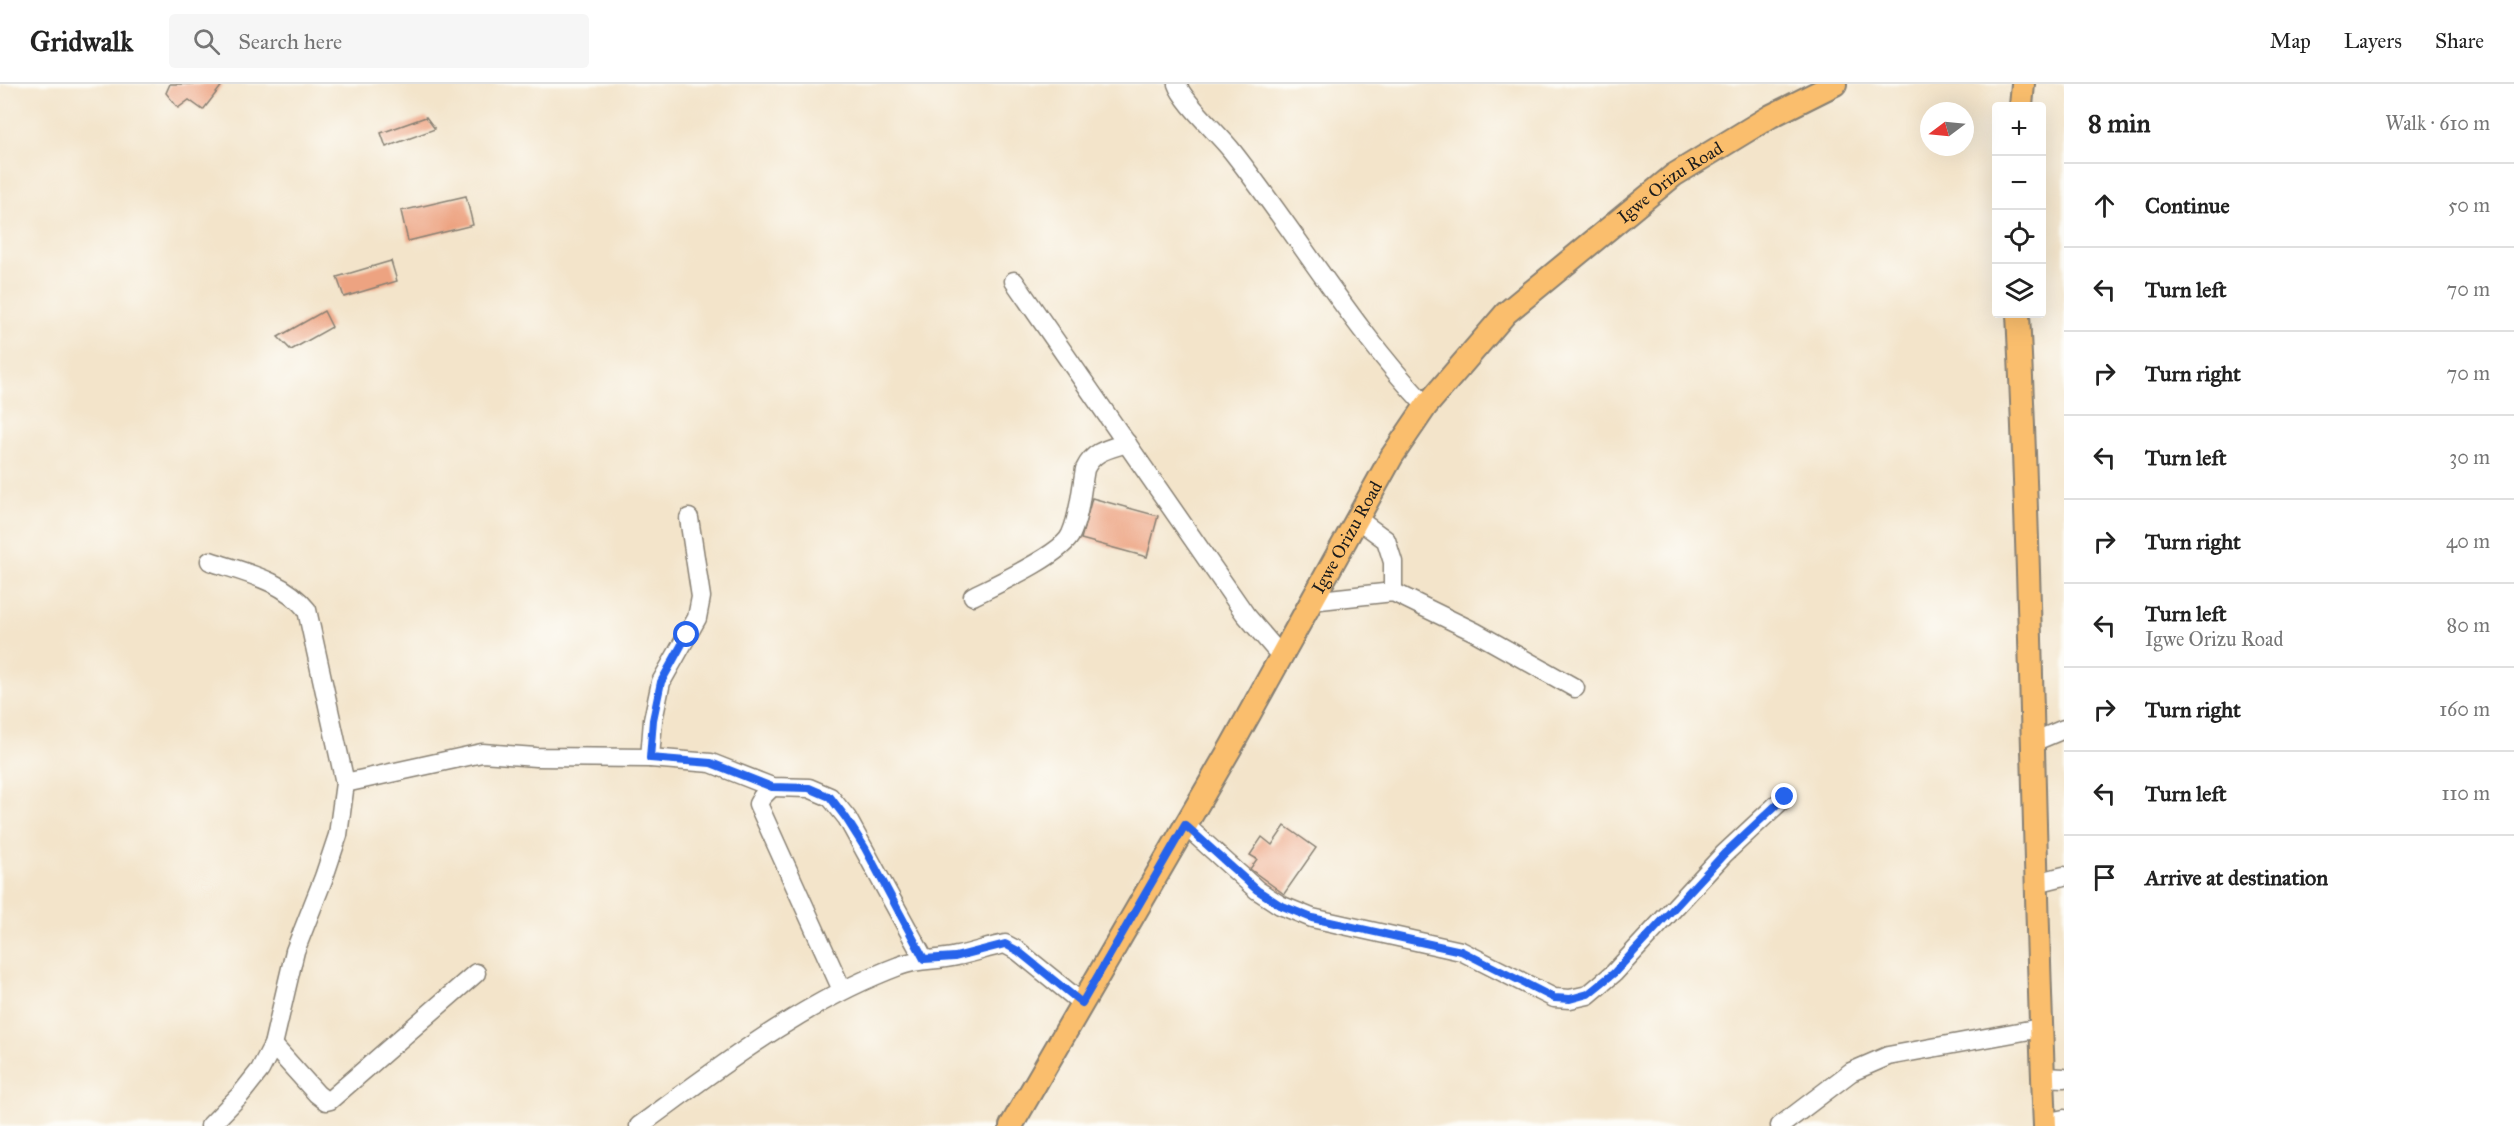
<!DOCTYPE html>
<meta charset="utf-8">
<style>
body{margin:0;font-family:"IM FELL Great Primer",serif;background:#f6f6f6;color:#222}
.controls{position:absolute;right:18px;top:18px;display:grid;overflow:hidden;border-radius:6px;box-shadow:0 6px 24px #0002}
.controls button{width:54px;height:54px;display:grid;place-items:center;padding:0;border:0;border-bottom:2px solid #e0e0e0;background:#fff;color:#222;font:30px sans-serif}
.compass{position:absolute;left:1920px;top:18px;width:54px;height:54px;border-radius:50%;background:#fff;box-shadow:0 6px 24px #0002;rotate:254deg}
.stop{position:absolute;width:18px;height:18px;margin:-14px;border:4px solid #2563eb;border-radius:50%;background:#fff}
.stop.end{background:#2563eb;border-color:#fff;box-shadow:0 2px 6px #0008}
.list{margin:0;padding:0;list-style:none}
h2{display:flex;justify-content:space-between;align-items:center;height:78px;margin:0;padding:0 24px;font-size:26px}
h2 small{font-size:20px;font-weight:400;color:#767676}
.list li{display:grid;grid-template-columns:39px 1fr auto;gap:18px;align-items:center;box-sizing:border-box;height:84px;padding:0 24px;border-top:2px solid #e0e0e0}
.list b{display:block;font-size:22px;white-space:nowrap}
.list p{margin:0;font-size:20px;white-space:nowrap;color:#767676}
.list em{font-size:20px;font-style:normal;color:#767676}
.icon{flex:none;width:33px;height:33px;fill:none;stroke:currentColor;stroke-width:2;stroke-linecap:round;stroke-linejoin:round}
.map{position:relative;flex:none;width:2064px;height:1042px;overflow:hidden}
header{display:flex;align-items:center;gap:36px;box-sizing:border-box;height:84px;padding:0 30px;background:#fff;border-bottom:2px solid #e0e0e0}
header strong{font-size:28px}
nav{display:flex;gap:33px;margin-inline-start:auto;font-size:21px}
.search{width:420px;height:54px;background:#f6f6f6;display:flex;align-items:center;gap:15px;box-sizing:border-box;padding:0 21px;border-radius:6px;color:#767676;font-size:22px}
main{display:flex}
aside{flex:1;background:#fff}
.map>svg:first-child{display:block}
</style>
<header>
<strong>Gridwalk</strong>
<div class="search"><svg class="icon" aria-label="search" viewBox="0 0 24 24"><circle cx="10" cy="10" r="6"/><path d="M15 15l6 6"/></svg>Search here</div>
<nav><a>Map</a><a>Layers</a><a>Share</a></nav>
</header>
<main>
<div class="map">
<svg width="2064" height="1042" viewBox="0 0 2064 1042">
<rect width="100%" height="100%" fill="#fdfcf7"/>
<filter id="ink" filterUnits="userSpaceOnUse"><feTurbulence type="fractalNoise" baseFrequency=".0167" numOctaves="2"/><feDisplacementMap in="SourceGraphic" scale="12" xChannelSelector="R" yChannelSelector="G"/><feConvolveMatrix kernelMatrix="1 2 1 2 8 2 1 2 1" color-interpolation-filters="sRGB"/></filter>
<filter id="wash" filterUnits="userSpaceOnUse"><feTurbulence type="fractalNoise" baseFrequency=".008" numOctaves="4" result="noise"/><feDisplacementMap in="SourceGraphic" scale="24" xChannelSelector="R" yChannelSelector="G"/><feGaussianBlur stdDeviation="1.35" result="paint"/><feColorMatrix in="noise" values="0 0 0 0 0 0 0 0 0 0 0 0 0 0 0 0 0 1.4 0 .05"/><feComposite in="paint" operator="in"/></filter>
<g filter="url(#wash)">
<rect width="100%" height="100%" fill="#f3e4ca"/>
<g id="blocks">
<g fill="#eda381">
<polygon points="170,0 223,0 203,26 189,16 178,24 166,9"/>
<polygon points="426,33 435,45 386,63 381,49"/>
<polygon points="466,112 473,141 408,157 401,127"/>
<polygon points="391,177 397,197 344,213 337,193"/>
<polygon points="324,227 332,243 291,266 278,253"/>
<polygon points="1092,414 1158,432 1147,473 1081,455"/>
<polygon points="1285,742 1316,764 1284,810 1250,785 1257,775 1250,771 1262,753 1272,761"/>
</g>
</g>
</g>
<g filter="url(#ink)">
<use href="#blocks" fill-opacity="0" stroke="#888073" stroke-width="1.5"/>
<g fill="none" stroke-linecap="round" stroke-linejoin="round">
<defs>
<g id="minor">
<path d="M1177,0C1183,18 1219,50 1232,67C1298,151 1353,245 1426,322"/>
<polyline points="1014,197 1245,530 1281,572"/>
<polyline points="1356,434 1386,456 1393,478 1393,508"/>
<path d="M210,477C245,489 283,496 307,526L345,699L338,751L324,793L295,867L273,961L260,986L241,1010L210,1042"/>
<path d="M973,512C995,501 1063,470 1071,450C1080,430 1081,406 1085,385C1094,366 1109,365 1127,359"/>
<polyline points="1311,517 1393,508 1475,548 1575,604"/>
<polyline points="2033,658 2064,645"/>
<polyline points="650,674 653,636 661,598 697,534 701,513 689,434"/>
<polyline points="345,699 482,669 536,673 650,674 711,679 772,703 809,704 830,713 847,734 924,875"/>
<polyline points="772,703 762,713 758,720 842,906"/>
<polyline points="1185,741 1257,806 1280,821 1312,834 1461,867 1554,914 1570,915 1588,911 1614,889 1724,770 1785,713"/>
<polyline points="2036,799 2064,792"/>
<polyline points="273,961 317,1010 326,1017 330,1016 476,889"/>
<polyline points="2042,993 2064,994"/>
<polyline points="2045,1039 2064,1035"/>
<path d="M639,1042C721,982 803,918 899,882C918,874 937,877 957,872C973,869 989,863 1005,860L1018,867L1082,919"/>
<polyline points="1780,1042 1851,988 1888,972 2040,944"/>
</g>
<g id="major">
<polyline points="2021,22 2023,0"/>
<path d="M2018,230C2032,500 2033,771 2045,1042"/>
<path id="s1" d="M1011,1042L1231,663L1392,372L1426,322L1506,229L1674,91L1771,32L1835,0"/>
</g>
</defs>
<use href="#minor" stroke="#888073" stroke-width="21"/>
<use href="#major" stroke="#888073" stroke-width="26"/>
<use href="#minor" stroke="#fff" stroke-width="18"/>
<use href="#major" stroke="#fabe6d" stroke-width="22"/>
</g>
</g>
<g fill="none" stroke-linecap="round" stroke-linejoin="round" filter="url(#ink)">
<polyline stroke="#2563eb" stroke-width="8" points="687,551 661,598 653,636 650,674 711,679 772,703 809,704 830,713 846,734 865,764 924,875 955,873 1005,860 1018,867 1082,919 1185,741 1257,806 1280,821 1312,834 1461,867 1554,914 1570,915 1588,910 1614,889 1724,770 1785,713"/>
</g>
<g text-anchor="middle" stroke-width="6" stroke-linejoin="round" paint-order="stroke">
<g font-size="18" fill="#1c1c1c" stroke="#fdfcf7">
<text dy="6" stroke="none"><textPath href="#s1" startOffset="1164">Igwe Orizu Road</textPath></text>
<text dy="6" stroke="none"><textPath href="#s1" startOffset="678">Igwe Orizu Road</textPath></text>
</g>
</g>
</svg>
<div class="controls">
<button>+</button>
<button>−</button>
<button><svg class="icon" aria-label="locate" viewBox="0 0 24 24"><circle cx="12" cy="12" r="6"/><path d="M12 2v4M12 18v4M2 12h4M18 12h4"/></svg></button>
<button><svg class="icon" aria-label="layers" viewBox="0 0 24 24"><path d="M12 4l9 5-9 5-9-5zM3 14l9 5 9-5"/></svg></button>
</div>
<svg class="compass" viewBox="-18 -18 36 36"><path d="M0-13l5 13h-10z" fill="#e53935"/><path d="M0 13l5-13h-10z" fill="#767676"/></svg>
<div class="stop" style="left:687px;top:551px"></div>
<div class="stop end" style="left:1785px;top:713px"></div>
</div>
<aside>
<h2>8 min<small>Walk · 610 m</small></h2>
<ul class="list">
<li><svg class="icon" aria-label="ahead" viewBox="0 0 24 24"><path d="M12 20V5M6 11l6-6 6 6"/></svg><div><b>Continue</b></div><em>50 m</em></li>
<li><svg class="icon" aria-label="left" viewBox="0 0 24 24"><path d="M17 20v-9H6M10 6l-5 5 5 5"/></svg><div><b>Turn left</b></div><em>70 m</em></li>
<li><svg class="icon" aria-label="right" viewBox="0 0 24 24"><path d="M7 20v-9h11M14 6l5 5-5 5"/></svg><div><b>Turn right</b></div><em>70 m</em></li>
<li><svg class="icon" aria-label="left" viewBox="0 0 24 24"><path d="M17 20v-9H6M10 6l-5 5 5 5"/></svg><div><b>Turn left</b></div><em>30 m</em></li>
<li><svg class="icon" aria-label="right" viewBox="0 0 24 24"><path d="M7 20v-9h11M14 6l5 5-5 5"/></svg><div><b>Turn right</b></div><em>40 m</em></li>
<li><svg class="icon" aria-label="left" viewBox="0 0 24 24"><path d="M17 20v-9H6M10 6l-5 5 5 5"/></svg><div><b>Turn left</b><p>Igwe Orizu Road</p></div><em>80 m</em></li>
<li><svg class="icon" aria-label="right" viewBox="0 0 24 24"><path d="M7 20v-9h11M14 6l5 5-5 5"/></svg><div><b>Turn right</b></div><em>160 m</em></li>
<li><svg class="icon" aria-label="left" viewBox="0 0 24 24"><path d="M17 20v-9H6M10 6l-5 5 5 5"/></svg><div><b>Turn left</b></div><em>110 m</em></li>
<li><svg class="icon" aria-label="arrive" viewBox="0 0 24 24"><path d="M6 21V4h12l-3 4 3 4H6"/></svg><div><b>Arrive at destination</b></div></li>
</ul>
</aside>
</main>
